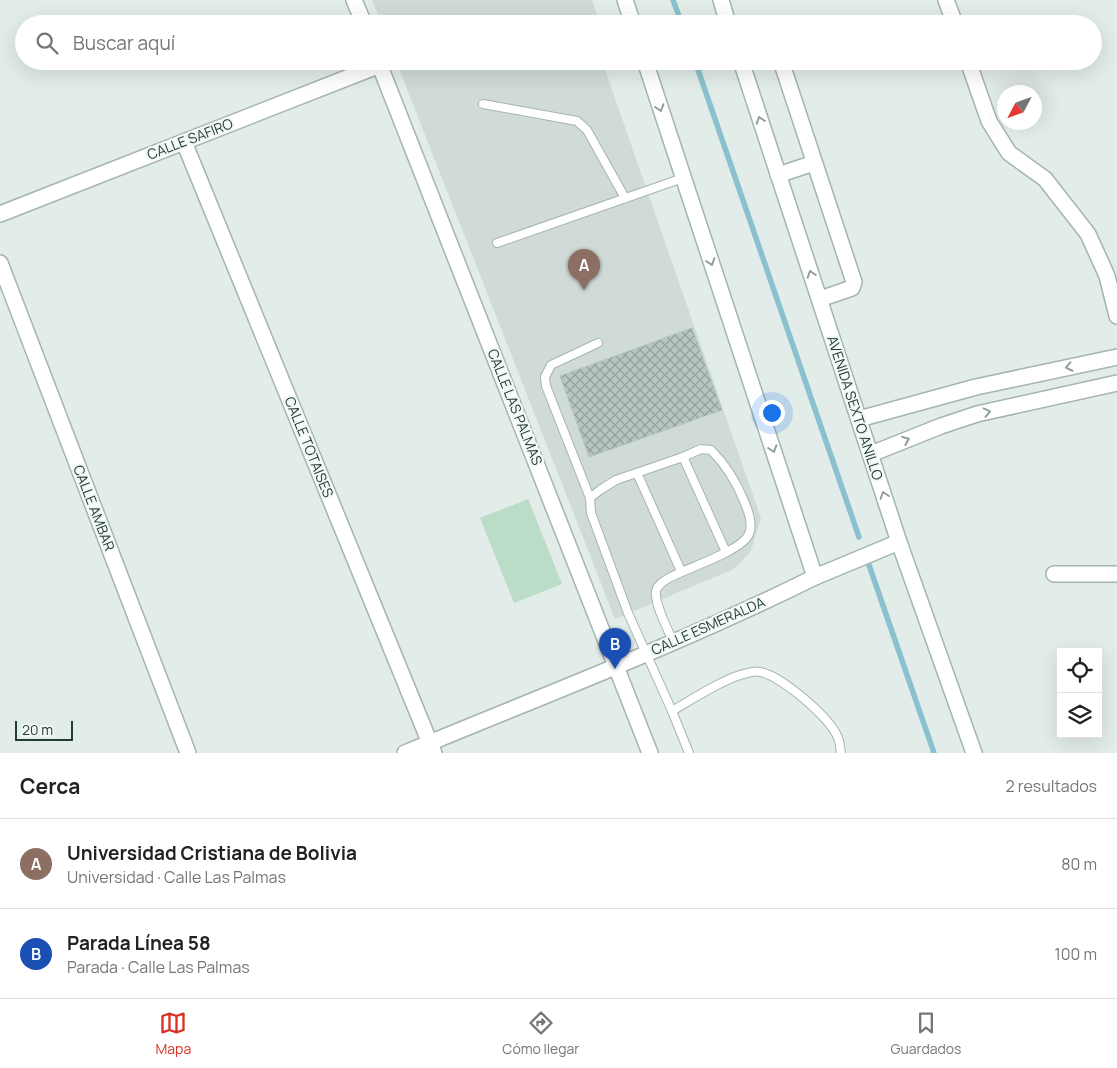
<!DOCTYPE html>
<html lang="es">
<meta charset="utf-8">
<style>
body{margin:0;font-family:Manrope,sans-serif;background:#f6f6f6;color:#222}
.controls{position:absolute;right:15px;bottom:15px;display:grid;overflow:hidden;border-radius:0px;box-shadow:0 5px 20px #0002}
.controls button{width:45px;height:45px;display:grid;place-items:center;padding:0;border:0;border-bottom:1px solid #e0e0e0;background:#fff;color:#222;font:25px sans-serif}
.compass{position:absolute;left:997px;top:85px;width:45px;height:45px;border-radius:50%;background:#fff;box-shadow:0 5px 20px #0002;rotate:229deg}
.scale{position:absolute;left:15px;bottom:12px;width:58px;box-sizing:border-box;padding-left:5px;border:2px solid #223c36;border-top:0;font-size:14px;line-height:18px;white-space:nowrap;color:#223c36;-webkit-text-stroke:4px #f2f8f5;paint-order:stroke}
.you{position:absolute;left:771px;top:412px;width:18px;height:18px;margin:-12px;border:4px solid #fff;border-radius:50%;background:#1a73e8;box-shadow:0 0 0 8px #1a73e833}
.badge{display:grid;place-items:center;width:32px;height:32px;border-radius:50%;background:#d93025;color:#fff;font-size:16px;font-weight:700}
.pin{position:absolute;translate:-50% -41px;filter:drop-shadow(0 1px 2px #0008)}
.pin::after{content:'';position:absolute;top:26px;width:18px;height:15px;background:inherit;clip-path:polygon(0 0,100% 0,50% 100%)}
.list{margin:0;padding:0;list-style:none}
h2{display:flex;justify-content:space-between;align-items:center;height:65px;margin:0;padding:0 20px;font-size:21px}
h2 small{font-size:16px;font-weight:400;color:#767676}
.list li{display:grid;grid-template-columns:32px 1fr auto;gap:15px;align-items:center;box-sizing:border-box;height:90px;padding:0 20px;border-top:1px solid #e0e0e0}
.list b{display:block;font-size:19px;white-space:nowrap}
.list p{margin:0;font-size:16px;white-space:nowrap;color:#767676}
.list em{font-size:16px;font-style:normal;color:#767676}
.icon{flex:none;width:28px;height:28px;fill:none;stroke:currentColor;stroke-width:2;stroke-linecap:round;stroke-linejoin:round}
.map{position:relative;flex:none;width:1117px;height:753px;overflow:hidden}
.search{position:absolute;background:#fff;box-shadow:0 5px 20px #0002;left:15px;right:15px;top:15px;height:55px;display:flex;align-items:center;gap:12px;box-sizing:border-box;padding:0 18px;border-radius:28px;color:#767676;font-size:19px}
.sheet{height:245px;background:#fff}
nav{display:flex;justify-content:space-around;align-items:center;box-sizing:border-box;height:70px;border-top:1px solid #e0e0e0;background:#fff;font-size:14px;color:#767676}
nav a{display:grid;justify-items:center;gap:2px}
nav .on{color:#d93025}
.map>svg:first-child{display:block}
</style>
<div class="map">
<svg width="1117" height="753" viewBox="0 0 1117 753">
<defs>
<pattern id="building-cross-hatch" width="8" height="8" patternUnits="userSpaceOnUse" patternTransform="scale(1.25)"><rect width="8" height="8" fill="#b7c6c1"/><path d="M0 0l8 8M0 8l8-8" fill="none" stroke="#94a29e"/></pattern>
</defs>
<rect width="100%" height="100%" fill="#e2ece8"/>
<g fill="#d0dbd7">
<polygon points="372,0 592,0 600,24 382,24"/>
<polygon points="396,61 602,61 761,518 751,551 734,569 615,619"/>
</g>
<polygon fill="#bbdcc6" points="528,499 562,584 514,603 480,518"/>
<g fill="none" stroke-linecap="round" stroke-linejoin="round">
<g stroke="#8bc1cf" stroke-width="5.5">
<polyline points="673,0 682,24"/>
<polyline points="695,61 859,537"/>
<polyline points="869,565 934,753"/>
</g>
</g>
<polygon fill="url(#building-cross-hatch)" stroke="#b4c5bf" points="692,328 722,410 589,457 560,376"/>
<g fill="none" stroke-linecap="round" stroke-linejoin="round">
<defs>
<g id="lane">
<polyline points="483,104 577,121 587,130 625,198"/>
<polyline points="497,243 683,178"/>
<polyline points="683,457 726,552"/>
<polyline points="637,473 681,571"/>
<polyline points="590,498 546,386 545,377 551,365 598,343"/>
<path d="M673,642C668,629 654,604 656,591C658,584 664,581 669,578C687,568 742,551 749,534C753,525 748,510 744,501C736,481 726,465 711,450L701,449L683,457L616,480L600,490L590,498L591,513L628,613L672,711L689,753"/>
<path d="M672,711C691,700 728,676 748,673C751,672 757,671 760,672C780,675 831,718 838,738C840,742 840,748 841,753"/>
</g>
<g id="street">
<polyline points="354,0 364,24"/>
<polyline points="946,0 955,24"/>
<polyline points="378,61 650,753"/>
<polyline points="781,61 854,282 852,288 820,299"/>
<polyline points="968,61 989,121 1009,153 1045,179 1088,234 1107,276 1117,316"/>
<polyline points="184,142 434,753"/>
<polyline points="778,175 814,163"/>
<polyline points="0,214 380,65"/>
<polyline points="0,263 188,753"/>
<polyline points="859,419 976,387 1117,357"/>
<polyline points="871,454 941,426 977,414 1117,383"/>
<polyline points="1054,574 1117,574"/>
<path d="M405,753C542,696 682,643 815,577"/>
</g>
<g id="secondary">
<polyline points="625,0 633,24"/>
<polyline points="721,0 728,24"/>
<polyline points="645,61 815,577 899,542"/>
<polyline points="741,61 899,542 974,753"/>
</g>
</defs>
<use href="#lane" stroke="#a5b4af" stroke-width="10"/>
<use href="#street" stroke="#a5b4af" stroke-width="18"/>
<use href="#secondary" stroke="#a0b7b0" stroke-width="18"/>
<use href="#lane" stroke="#fff" stroke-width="8"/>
<use href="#street" stroke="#fff" stroke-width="15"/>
<use href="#secondary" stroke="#fff" stroke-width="15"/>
</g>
<defs><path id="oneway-chevron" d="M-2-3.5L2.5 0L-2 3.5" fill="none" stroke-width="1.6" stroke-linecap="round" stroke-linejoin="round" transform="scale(1.25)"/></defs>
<g stroke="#909e9a">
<use href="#oneway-chevron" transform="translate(660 108) rotate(72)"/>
<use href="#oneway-chevron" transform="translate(760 120) rotate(-108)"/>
<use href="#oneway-chevron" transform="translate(711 262) rotate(72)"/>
<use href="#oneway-chevron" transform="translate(811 274) rotate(-108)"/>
<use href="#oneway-chevron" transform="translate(1069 367) rotate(168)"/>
<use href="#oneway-chevron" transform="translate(987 412) rotate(-13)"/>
<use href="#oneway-chevron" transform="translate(906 440) rotate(-22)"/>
<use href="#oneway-chevron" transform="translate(773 449) rotate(72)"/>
<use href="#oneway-chevron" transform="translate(884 495) rotate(-108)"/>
</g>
<g text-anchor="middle" stroke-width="4.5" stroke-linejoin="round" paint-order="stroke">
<g font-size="14" fill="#223c36" stroke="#f2f8f5">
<text transform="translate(190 139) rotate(-21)" y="5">CALLE SAFIRO</text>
<text transform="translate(515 407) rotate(68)" y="5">CALLE LAS PALMAS</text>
<text transform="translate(855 408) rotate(72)" y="5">AVENIDA SEXTO ANILLO</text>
<text transform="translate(309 447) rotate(68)" y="5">CALLE TOTAISES</text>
<text transform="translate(94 508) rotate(69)" y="5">CALLE AMBAR</text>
<text transform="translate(708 626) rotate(-24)" y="5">CALLE ESMERALDA</text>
</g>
</g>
</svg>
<div class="controls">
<button><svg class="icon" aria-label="locate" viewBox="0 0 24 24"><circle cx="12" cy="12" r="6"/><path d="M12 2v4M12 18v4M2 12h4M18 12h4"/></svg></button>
<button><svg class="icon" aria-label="layers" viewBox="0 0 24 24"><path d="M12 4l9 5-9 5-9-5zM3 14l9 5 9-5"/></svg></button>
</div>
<svg class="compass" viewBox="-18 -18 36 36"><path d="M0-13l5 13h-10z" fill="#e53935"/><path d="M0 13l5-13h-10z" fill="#767676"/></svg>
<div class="scale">20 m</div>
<div class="you"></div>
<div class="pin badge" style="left:584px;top:290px;background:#8d6e63">A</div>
<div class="pin badge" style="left:615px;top:669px;background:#1a4fb4">B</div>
<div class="search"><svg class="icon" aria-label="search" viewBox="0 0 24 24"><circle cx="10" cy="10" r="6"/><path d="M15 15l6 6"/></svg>Buscar aquí</div>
</div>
<section class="sheet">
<h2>Cerca<small>2 resultados</small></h2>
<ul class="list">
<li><span class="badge" style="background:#8d6e63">A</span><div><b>Universidad Cristiana de Bolivia</b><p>Universidad · Calle Las Palmas</p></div><em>80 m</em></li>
<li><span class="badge" style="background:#1a4fb4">B</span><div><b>Parada Línea 58</b><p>Parada · Calle Las Palmas</p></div><em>100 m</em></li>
</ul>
</section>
<nav>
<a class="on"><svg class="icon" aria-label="map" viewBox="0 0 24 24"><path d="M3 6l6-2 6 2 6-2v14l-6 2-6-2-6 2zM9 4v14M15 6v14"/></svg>Mapa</a>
<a><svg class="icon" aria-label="directions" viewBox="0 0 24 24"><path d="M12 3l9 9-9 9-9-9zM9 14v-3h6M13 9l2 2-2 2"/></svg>Cómo llegar</a>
<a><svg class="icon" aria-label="saved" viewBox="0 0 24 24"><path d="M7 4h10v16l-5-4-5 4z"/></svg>Guardados</a>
</nav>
